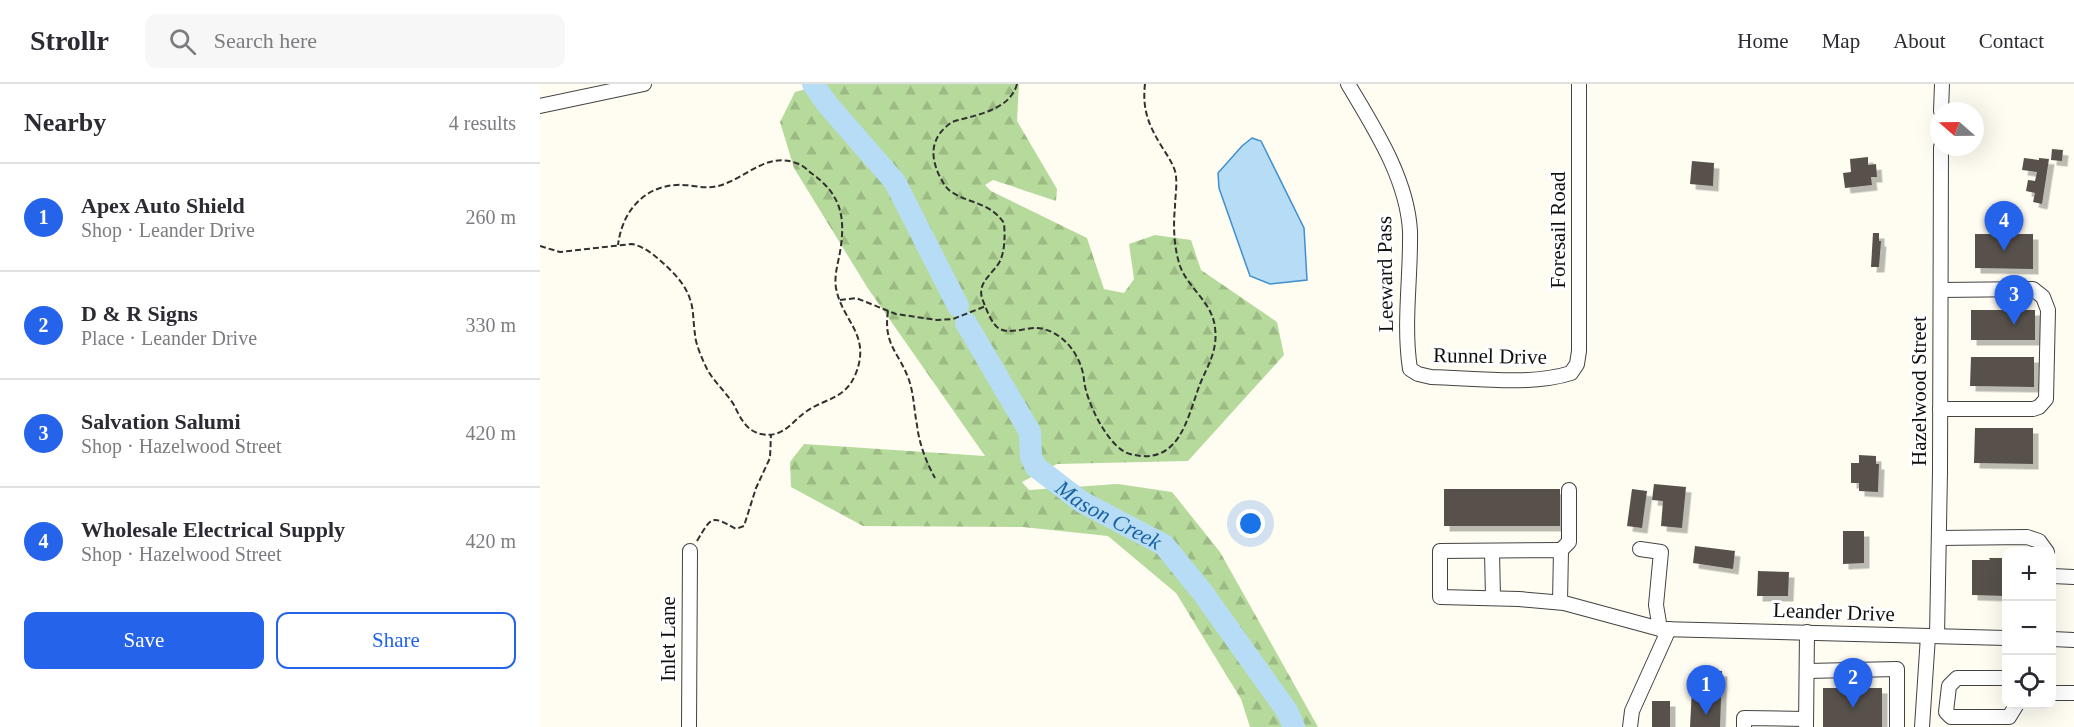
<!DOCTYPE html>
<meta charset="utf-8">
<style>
body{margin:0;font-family:Georgia,serif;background:#f7f7f7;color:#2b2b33}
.controls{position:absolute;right:18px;bottom:18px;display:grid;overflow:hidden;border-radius:12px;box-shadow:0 6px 24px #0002}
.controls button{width:54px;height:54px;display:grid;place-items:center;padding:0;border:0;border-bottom:2px solid #e1e1e2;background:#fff;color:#2b2b33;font:30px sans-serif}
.compass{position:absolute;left:1390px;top:18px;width:54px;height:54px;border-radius:50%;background:#fff;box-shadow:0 6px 24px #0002;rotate:290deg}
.you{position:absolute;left:711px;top:440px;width:21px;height:21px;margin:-15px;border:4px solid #fff;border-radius:50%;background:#1a73e8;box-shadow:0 0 0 9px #1a73e833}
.badge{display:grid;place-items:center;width:39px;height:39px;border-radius:50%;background:#2563eb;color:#fff;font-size:20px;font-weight:700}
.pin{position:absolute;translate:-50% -50px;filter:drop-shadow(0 2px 3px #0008)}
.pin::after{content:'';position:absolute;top:32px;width:21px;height:18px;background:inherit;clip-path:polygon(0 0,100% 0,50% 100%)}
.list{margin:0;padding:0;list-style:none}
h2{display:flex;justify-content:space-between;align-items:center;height:78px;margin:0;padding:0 24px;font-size:26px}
h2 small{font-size:20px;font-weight:400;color:#7c7c81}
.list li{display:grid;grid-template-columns:39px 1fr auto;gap:18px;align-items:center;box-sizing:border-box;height:108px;padding:0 24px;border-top:2px solid #e1e1e2}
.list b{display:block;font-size:22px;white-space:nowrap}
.list p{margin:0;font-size:20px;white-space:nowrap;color:#7c7c81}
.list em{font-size:20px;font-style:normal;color:#7c7c81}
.actions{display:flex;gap:12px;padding:18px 24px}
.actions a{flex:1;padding:14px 0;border:2px solid #2563eb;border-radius:12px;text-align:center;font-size:21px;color:#2563eb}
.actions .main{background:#2563eb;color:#fff}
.icon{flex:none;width:33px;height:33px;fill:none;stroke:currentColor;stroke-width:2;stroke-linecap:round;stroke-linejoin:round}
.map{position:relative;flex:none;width:1534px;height:643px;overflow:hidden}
header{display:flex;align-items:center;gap:36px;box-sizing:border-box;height:84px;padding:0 30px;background:#fff;border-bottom:2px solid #e1e1e2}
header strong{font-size:28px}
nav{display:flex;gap:33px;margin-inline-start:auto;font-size:21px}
.search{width:420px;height:54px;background:#f7f7f7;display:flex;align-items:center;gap:15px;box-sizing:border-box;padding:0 21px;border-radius:12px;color:#7c7c81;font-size:22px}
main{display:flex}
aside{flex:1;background:#fff}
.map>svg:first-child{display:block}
</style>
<header>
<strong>Strollr</strong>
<div class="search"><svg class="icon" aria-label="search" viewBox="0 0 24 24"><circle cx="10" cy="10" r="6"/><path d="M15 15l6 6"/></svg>Search here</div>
<nav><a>Home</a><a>Map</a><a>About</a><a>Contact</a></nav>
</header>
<main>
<aside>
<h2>Nearby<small>4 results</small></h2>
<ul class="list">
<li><span class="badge">1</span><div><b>Apex Auto Shield</b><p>Shop · Leander Drive</p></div><em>260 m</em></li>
<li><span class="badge">2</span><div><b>D &amp; R Signs</b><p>Place · Leander Drive</p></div><em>330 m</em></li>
<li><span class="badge">3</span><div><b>Salvation Salumi</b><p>Shop · Hazelwood Street</p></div><em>420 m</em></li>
<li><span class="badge">4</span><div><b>Wholesale Electrical Supply</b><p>Shop · Hazelwood Street</p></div><em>420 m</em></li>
</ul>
<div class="actions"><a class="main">Save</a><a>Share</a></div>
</aside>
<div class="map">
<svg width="1534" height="643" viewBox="0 0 1534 643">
<defs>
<pattern id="forest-firs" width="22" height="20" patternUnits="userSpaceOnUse" patternTransform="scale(1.5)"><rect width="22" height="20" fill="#b6da9b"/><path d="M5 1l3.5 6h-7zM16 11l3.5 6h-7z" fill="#9bba84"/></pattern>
<filter id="shadow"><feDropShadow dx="5.5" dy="5.5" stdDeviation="0" flood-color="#0004"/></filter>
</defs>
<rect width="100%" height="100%" fill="#fffdf2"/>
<polygon fill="url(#forest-firs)" points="284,0 479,0 477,37 517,105 516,117 453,96 445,101 451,107 547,154 564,205 584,209 594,195 589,160 615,151 651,156 661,186 737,238 744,271 648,377 517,380 482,398 489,406 578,400 632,408 680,468 778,643 710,643 701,615 636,509 568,452 483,443 323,442 251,403 250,378 264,360 445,372 327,203 254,84 240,38 255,8"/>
<polygon fill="#b7ddf6" stroke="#3f90cc" stroke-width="1.5" points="712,54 721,57 764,144 767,196 730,200 710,192 679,104 678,89 702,62"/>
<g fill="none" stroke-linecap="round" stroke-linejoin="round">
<g stroke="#b7ddf6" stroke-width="22">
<polyline points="273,0 288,21 355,98 418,222"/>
<path id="s1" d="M426,239L490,348L491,373L496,383L542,418L624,461L663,509L747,627L754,643"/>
</g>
</g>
<g fill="#58514c" filter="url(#shadow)">
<polygon points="1512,65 1523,66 1522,77 1511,76"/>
<polygon points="1328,73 1328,81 1336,80 1337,93 1331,93 1332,101 1305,104 1303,89 1311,88 1310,75"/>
<polygon points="1484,74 1499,76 1499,74 1509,75 1502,120 1493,118 1495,109 1486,107 1488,96 1495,97 1497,88 1482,86"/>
<polygon points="1152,77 1174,79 1173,102 1150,100"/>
<polygon points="1333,149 1339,149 1339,157 1341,157 1339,183 1331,183"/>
<polygon points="1435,150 1493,150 1493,185 1435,184"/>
<rect x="1431" y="226" width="64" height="30"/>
<polygon points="1431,273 1494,273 1494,303 1430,302"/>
<polygon points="1435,344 1493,344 1493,380 1434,379"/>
<polygon points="1319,371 1336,372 1336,380 1339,380 1338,408 1319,407 1319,399 1311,399 1311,379 1319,379"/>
<polygon points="1114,400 1146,403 1142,444 1121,442 1123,417 1112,416"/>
<rect x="904" y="405" width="116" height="37"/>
<polygon points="1092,405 1107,407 1102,444 1087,442"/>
<polygon points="1303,447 1324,447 1324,479 1303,480"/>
<polygon points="1155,462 1195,467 1193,485 1153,479"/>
<polygon points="1449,474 1466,474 1466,512 1432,511 1432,476 1450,476"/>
<polygon points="1218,487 1249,488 1248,512 1217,512"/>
<polygon points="1153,586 1182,587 1180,643 1150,643"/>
<rect x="1283" y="604" width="59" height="39"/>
<rect x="1112" y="617" width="18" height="26"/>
</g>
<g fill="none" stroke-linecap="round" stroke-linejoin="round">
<defs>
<g id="minor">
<path d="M808,0C834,44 867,94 870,147C871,193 863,239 870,285L878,290L891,293C934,294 991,302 1031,289L1037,280L1039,267V0"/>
<polyline points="0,22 104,0"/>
<polyline points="1401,27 1402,0"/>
<polyline points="1400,325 1493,325 1499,323 1506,315 1508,226 1503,213 1493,205 1401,206"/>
<polyline points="1399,454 1487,453 1499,457 1507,468"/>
<polyline points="1100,465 1121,468 1116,521 1120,545"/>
<polyline points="1021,466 1029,458 1029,406"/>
<polyline points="952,468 953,514"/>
<polyline points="1512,492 1534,493"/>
<polyline points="1020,518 1021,466 900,467 900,513 979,515 1024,519 1120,545 1466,554"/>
<polyline points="1397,552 1400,388 1401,63"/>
<polyline points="1512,555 1534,556"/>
<polyline points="1267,587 1357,585 1357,643"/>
<polyline points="1466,594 1417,594 1409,602 1406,628 1411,633 1469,633 1477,620"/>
<polyline points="1512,609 1534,609"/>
<polyline points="149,643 150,467"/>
<polyline points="1090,643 1092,627 1129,545"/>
<polyline points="1204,643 1204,634 1266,635"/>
<polyline points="1266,643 1267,548"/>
<polyline points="1382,643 1388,552"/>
</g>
</defs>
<use href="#minor" stroke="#424242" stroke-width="16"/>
<g stroke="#313131" stroke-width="2" stroke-dasharray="6 3" stroke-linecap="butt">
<path d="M477,0C470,27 434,31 412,38C392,52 389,69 399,91C402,96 404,102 409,106C427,120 449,117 464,139C465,152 465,163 461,175C455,189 437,197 442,214C445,222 452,242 460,245C469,250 485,244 496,244C522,245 542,272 544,296C546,317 568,364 590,370C640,383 647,334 660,300C668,281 678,266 675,244C673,219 648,204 640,182C634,164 633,142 635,123C635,112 638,98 635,87C632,78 627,71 622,63C609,42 602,26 605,0"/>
<path d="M0,162L20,168L92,160C105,163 114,171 123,179C134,189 145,200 150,215C154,226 153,238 155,250C155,259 163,277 167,285C174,298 186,308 194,321C200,333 206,347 221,350C243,355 252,337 267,327C286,314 306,315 316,289C331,250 302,237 296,204C294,191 298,180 300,168C306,133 301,110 271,89C267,85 262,81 256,79C229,69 211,89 189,98C177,104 166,104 153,102C112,95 83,121 78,161"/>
<polyline points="300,216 316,214 356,230 397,236 413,235 446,222"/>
<path d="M348,227C343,261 359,268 369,296C374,311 374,326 377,341C379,359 386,378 395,394"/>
<path d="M157,457C172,432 171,431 196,445L204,442L216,404L230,374L231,350"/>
</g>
<use href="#minor" stroke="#fff" stroke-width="14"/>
</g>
<g text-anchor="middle" stroke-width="6" stroke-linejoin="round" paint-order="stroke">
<g font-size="21" fill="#0f0f0f" stroke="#fff">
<text transform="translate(1018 146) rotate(-90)" y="7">Foresail Road</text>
<text transform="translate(845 190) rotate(-91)" y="7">Leeward Pass</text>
<text transform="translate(950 272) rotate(1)" y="7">Runnel Drive</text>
<text transform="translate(1379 307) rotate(-90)" y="7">Hazelwood Street</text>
<text transform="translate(1294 528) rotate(2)" y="7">Leander Drive</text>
<text transform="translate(128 555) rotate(-90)" y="7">Inlet Lane</text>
</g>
<g font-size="22" font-style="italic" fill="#1962a1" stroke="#fff">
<text dy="8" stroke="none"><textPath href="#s1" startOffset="250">Mason Creek</textPath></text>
</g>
</g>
</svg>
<div class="controls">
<button>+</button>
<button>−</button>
<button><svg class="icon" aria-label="locate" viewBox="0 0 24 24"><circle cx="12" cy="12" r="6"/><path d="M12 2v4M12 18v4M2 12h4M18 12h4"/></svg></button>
</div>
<svg class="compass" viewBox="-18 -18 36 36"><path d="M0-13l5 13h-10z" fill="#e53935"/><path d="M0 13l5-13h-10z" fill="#7c7c81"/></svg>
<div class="you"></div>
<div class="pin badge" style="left:1166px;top:631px">1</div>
<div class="pin badge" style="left:1313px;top:624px">2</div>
<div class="pin badge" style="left:1474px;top:241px">3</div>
<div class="pin badge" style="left:1464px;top:167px">4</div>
</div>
</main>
